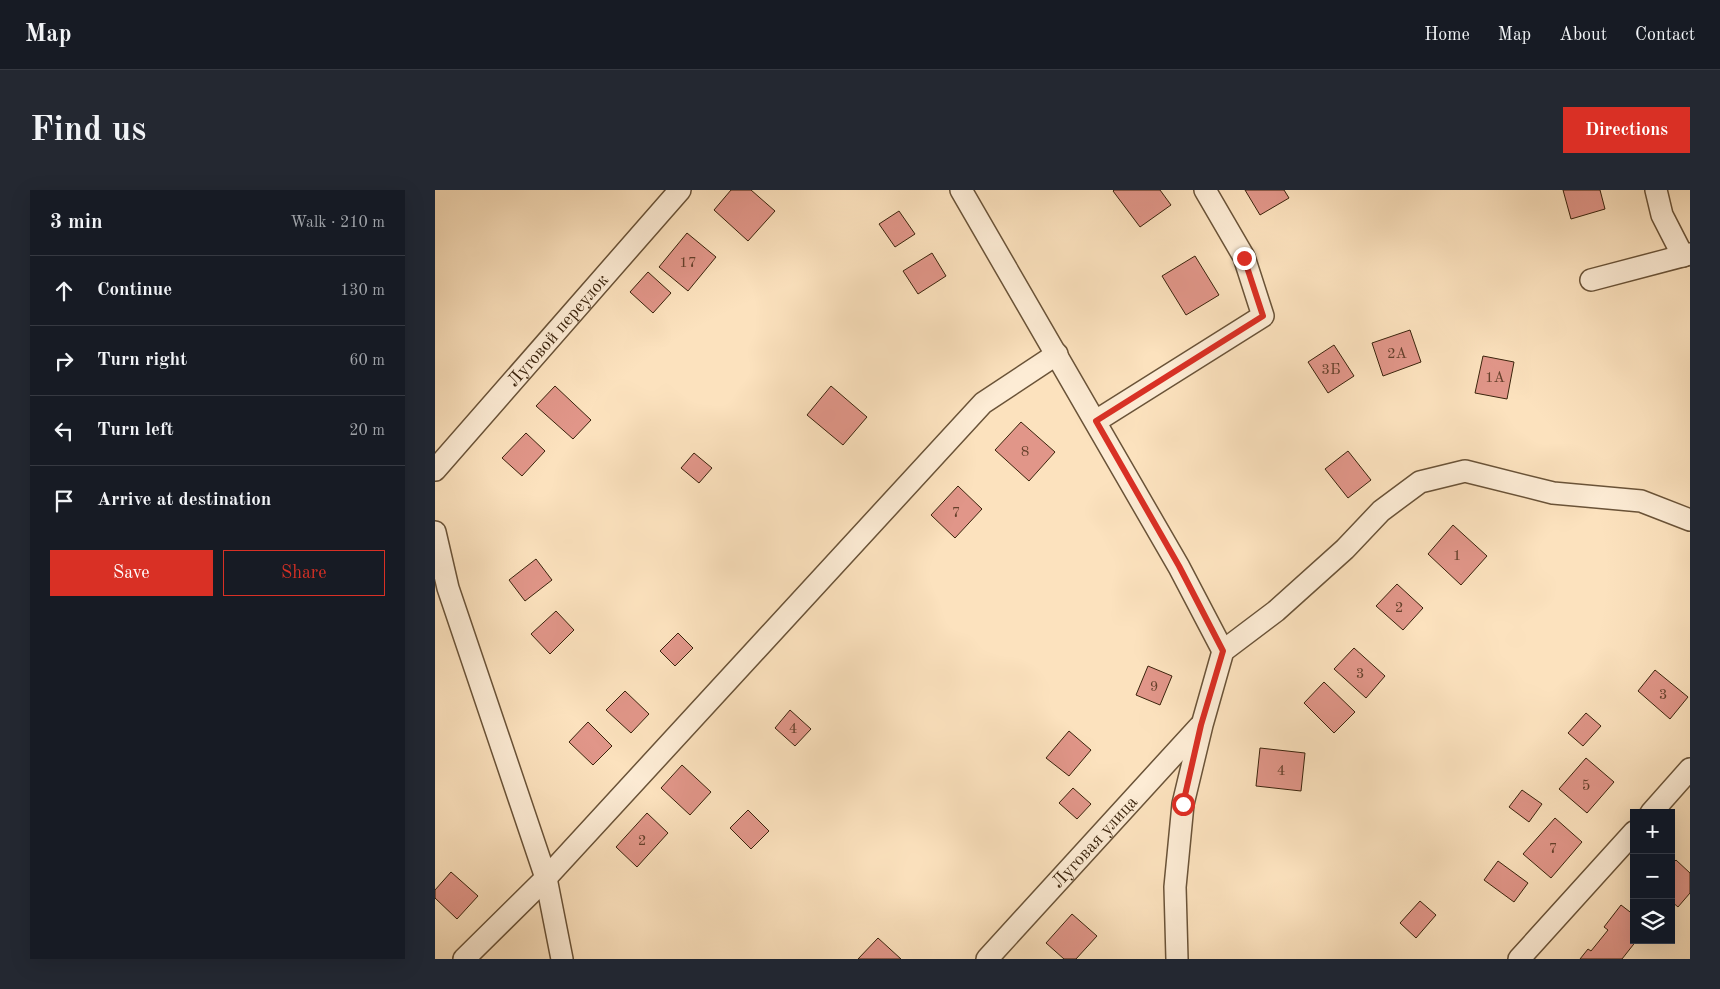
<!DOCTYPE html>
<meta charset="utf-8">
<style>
body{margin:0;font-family:"Old Standard TT",serif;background:#242831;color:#f1f3f6}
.controls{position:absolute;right:15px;bottom:15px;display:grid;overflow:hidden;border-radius:0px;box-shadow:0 5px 20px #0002}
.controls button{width:45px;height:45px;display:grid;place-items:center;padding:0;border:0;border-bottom:1px solid #363941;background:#171b24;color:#f1f3f6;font:25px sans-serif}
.stop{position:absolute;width:15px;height:15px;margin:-11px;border:4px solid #d93025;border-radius:50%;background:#fff}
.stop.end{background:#d93025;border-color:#fff;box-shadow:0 1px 5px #0008}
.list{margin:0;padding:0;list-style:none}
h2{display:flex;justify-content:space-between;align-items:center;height:65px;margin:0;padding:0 20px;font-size:21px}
h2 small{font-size:16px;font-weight:400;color:#9ea1a6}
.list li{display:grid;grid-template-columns:32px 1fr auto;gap:15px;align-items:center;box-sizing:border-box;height:70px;padding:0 20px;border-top:1px solid #363941}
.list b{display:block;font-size:19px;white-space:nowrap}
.list em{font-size:16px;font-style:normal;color:#9ea1a6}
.actions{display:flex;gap:10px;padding:15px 20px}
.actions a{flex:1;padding:11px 0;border:1px solid #d93025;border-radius:0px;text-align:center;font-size:18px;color:#d93025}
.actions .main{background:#d93025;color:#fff}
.icon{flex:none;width:28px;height:28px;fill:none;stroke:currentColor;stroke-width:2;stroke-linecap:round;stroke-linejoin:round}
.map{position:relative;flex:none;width:1255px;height:769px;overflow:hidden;border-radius:0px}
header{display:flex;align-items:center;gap:30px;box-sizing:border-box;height:70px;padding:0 25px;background:#171b24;border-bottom:1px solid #363941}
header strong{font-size:24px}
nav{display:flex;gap:28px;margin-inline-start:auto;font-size:18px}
.intro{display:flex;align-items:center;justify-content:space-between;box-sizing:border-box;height:120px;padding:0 30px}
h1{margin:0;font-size:35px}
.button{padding:12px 22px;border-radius:0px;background:#d93025;color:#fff;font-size:18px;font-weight:700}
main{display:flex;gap:30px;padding:0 30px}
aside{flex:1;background:#171b24;border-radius:0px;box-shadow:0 5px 20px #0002}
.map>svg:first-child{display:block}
</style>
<header>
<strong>Map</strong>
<nav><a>Home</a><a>Map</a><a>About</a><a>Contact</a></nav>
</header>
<div class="intro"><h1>Find us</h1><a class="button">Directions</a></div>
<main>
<aside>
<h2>3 min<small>Walk · 210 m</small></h2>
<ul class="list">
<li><svg class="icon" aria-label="ahead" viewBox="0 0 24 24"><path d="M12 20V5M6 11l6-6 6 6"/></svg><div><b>Continue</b></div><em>130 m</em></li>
<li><svg class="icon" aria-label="right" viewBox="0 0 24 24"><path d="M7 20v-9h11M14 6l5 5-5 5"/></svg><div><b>Turn right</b></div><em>60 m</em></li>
<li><svg class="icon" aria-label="left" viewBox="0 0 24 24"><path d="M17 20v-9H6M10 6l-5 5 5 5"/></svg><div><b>Turn left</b></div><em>20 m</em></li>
<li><svg class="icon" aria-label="arrive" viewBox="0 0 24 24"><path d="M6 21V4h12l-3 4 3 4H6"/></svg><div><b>Arrive at destination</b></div></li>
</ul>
<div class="actions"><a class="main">Save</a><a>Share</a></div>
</aside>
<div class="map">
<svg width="1255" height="769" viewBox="0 0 1255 769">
<rect width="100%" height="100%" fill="#fce2be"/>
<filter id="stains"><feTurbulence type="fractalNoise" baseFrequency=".004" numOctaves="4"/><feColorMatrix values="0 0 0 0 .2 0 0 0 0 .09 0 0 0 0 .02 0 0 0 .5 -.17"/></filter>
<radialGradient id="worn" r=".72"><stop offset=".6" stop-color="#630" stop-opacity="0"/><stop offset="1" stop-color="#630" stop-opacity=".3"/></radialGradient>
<g fill="#e19689" stroke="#3a230c">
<polygon points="296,0 316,0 340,21 313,51 279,20"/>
<polygon points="679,0 725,0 736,15 705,37 678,1"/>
<polygon points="810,0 849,0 854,8 825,25"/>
<polygon points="1128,0 1165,0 1170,19 1136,29"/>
<polygon points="464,21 480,44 460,57 444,34"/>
<polygon points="252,43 281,67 253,101 224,77"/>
<polygon points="497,63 511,86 483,104 468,81"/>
<polygon points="760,66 784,105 751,125 727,86"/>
<polygon points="213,82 236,103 218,123 195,102"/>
<polygon points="975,140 986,172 948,186 937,153"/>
<polygon points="899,155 919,186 893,203 873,172"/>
<polygon points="1048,166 1079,172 1072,209 1040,203"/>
<polygon points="120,196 156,230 138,249 101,216"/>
<polygon points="396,196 432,227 408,255 372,225"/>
<polygon points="586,232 620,262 594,291 560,260"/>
<polygon points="91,243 110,261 87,286 67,268"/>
<polygon points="913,261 936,290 913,308 890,279"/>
<polygon points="259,263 277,278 264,293 246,278"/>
<polygon points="523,296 547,319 520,348 496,325"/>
<polygon points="1018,335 1052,366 1026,395 993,364"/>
<polygon points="101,369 117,390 90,411 74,390"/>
<polygon points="962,394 988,418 968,440 941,416"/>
<polygon points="121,421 139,440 115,464 96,444"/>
<polygon points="243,443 258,458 240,476 225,461"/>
<polygon points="919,458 950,486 931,508 899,479"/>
<polygon points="713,476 737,486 725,515 701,505"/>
<polygon points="1220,480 1253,507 1235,529 1203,501"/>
<polygon points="889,492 920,522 899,543 869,513"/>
<polygon points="190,501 214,524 196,543 171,520"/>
<polygon points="355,520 376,539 360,556 340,538"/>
<polygon points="1151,523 1166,536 1148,556 1133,543"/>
<polygon points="153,532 177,556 158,575 134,552"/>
<polygon points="634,541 656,560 634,586 611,568"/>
<polygon points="825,558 870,563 866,601 821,596"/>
<polygon points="1151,568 1179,592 1152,623 1124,599"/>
<polygon points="247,575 276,602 255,625 226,598"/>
<polygon points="638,598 656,614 642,629 624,613"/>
<polygon points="1087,600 1107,614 1094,632 1074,617"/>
<polygon points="313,620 334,641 316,659 295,638"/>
<polygon points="212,623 233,643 202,677 181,657"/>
<polygon points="1120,628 1147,652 1116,688 1088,664"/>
<polygon points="1241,670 1255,683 1255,703 1243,717 1236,711 1236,675"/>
<polygon points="1063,671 1093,693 1079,712 1049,690"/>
<polygon points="16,682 43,706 22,729 0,708 0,700"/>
<polygon points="985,711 1001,725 981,748 965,733"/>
<polygon points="1186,715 1199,725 1199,750 1202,750 1187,769 1145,769 1153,759 1156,761 1173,740 1169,737"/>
<polygon points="637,724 662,746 641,769 629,769 611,753"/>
<polygon points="443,748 466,769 423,769"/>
</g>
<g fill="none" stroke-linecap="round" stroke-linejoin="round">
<defs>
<g id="minor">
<polyline points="526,0 744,377 788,461"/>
<polyline points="1221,0 1227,25 1248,66"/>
<polyline points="1156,90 1255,64"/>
<polyline points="661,231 828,126 809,67 770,0"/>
<path id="s1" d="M0,280L245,0"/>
<polyline points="0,342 13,398 111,688 127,769"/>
<polyline points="1216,623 1255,579"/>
<polyline points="29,769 111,688 548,213 622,164"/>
<path id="s2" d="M552,769L764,537"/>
<polyline points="742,769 740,697 748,614 767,535 788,461 841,421 910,359 946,321 985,292 1030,281 1118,303 1206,311 1255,330"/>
<polyline points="1084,769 1199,642"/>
</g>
</defs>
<use href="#minor" stroke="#6a5338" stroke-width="24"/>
<use href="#minor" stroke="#fdecd5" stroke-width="21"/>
</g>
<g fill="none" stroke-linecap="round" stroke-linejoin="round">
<polyline stroke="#d93025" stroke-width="6" points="748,614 766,535 788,461 744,376 661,231 828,126 809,68"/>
</g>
<g text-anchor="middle" stroke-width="4" stroke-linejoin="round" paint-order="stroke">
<g font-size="15" fill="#64402b">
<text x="253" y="77">17</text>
<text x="962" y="168">2А</text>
<text x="896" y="184">3Б</text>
<text x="1060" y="192">1А</text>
<text x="590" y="266">8</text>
<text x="521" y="327">7</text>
<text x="1022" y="370">1</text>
<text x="964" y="422">2</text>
<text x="925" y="488">3</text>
<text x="719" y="501">9</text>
<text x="1228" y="509">3</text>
<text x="358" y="543">4</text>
<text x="846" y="585">4</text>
<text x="1151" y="600">5</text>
<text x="207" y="655">2</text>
<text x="1118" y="663">7</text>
</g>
<g font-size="18" fill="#3a230c" stroke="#fdecd5">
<text dy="6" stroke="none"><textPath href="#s1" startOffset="186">Луговой переулок</textPath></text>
<text dy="6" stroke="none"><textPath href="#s2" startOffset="159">Луговая улица</textPath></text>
</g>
</g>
<rect width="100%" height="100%" filter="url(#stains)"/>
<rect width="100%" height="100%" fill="url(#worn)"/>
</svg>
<div class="controls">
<button>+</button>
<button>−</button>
<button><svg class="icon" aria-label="layers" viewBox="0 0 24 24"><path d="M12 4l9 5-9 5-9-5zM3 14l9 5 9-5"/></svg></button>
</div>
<div class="stop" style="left:748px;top:614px"></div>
<div class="stop end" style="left:809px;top:68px"></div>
</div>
</main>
